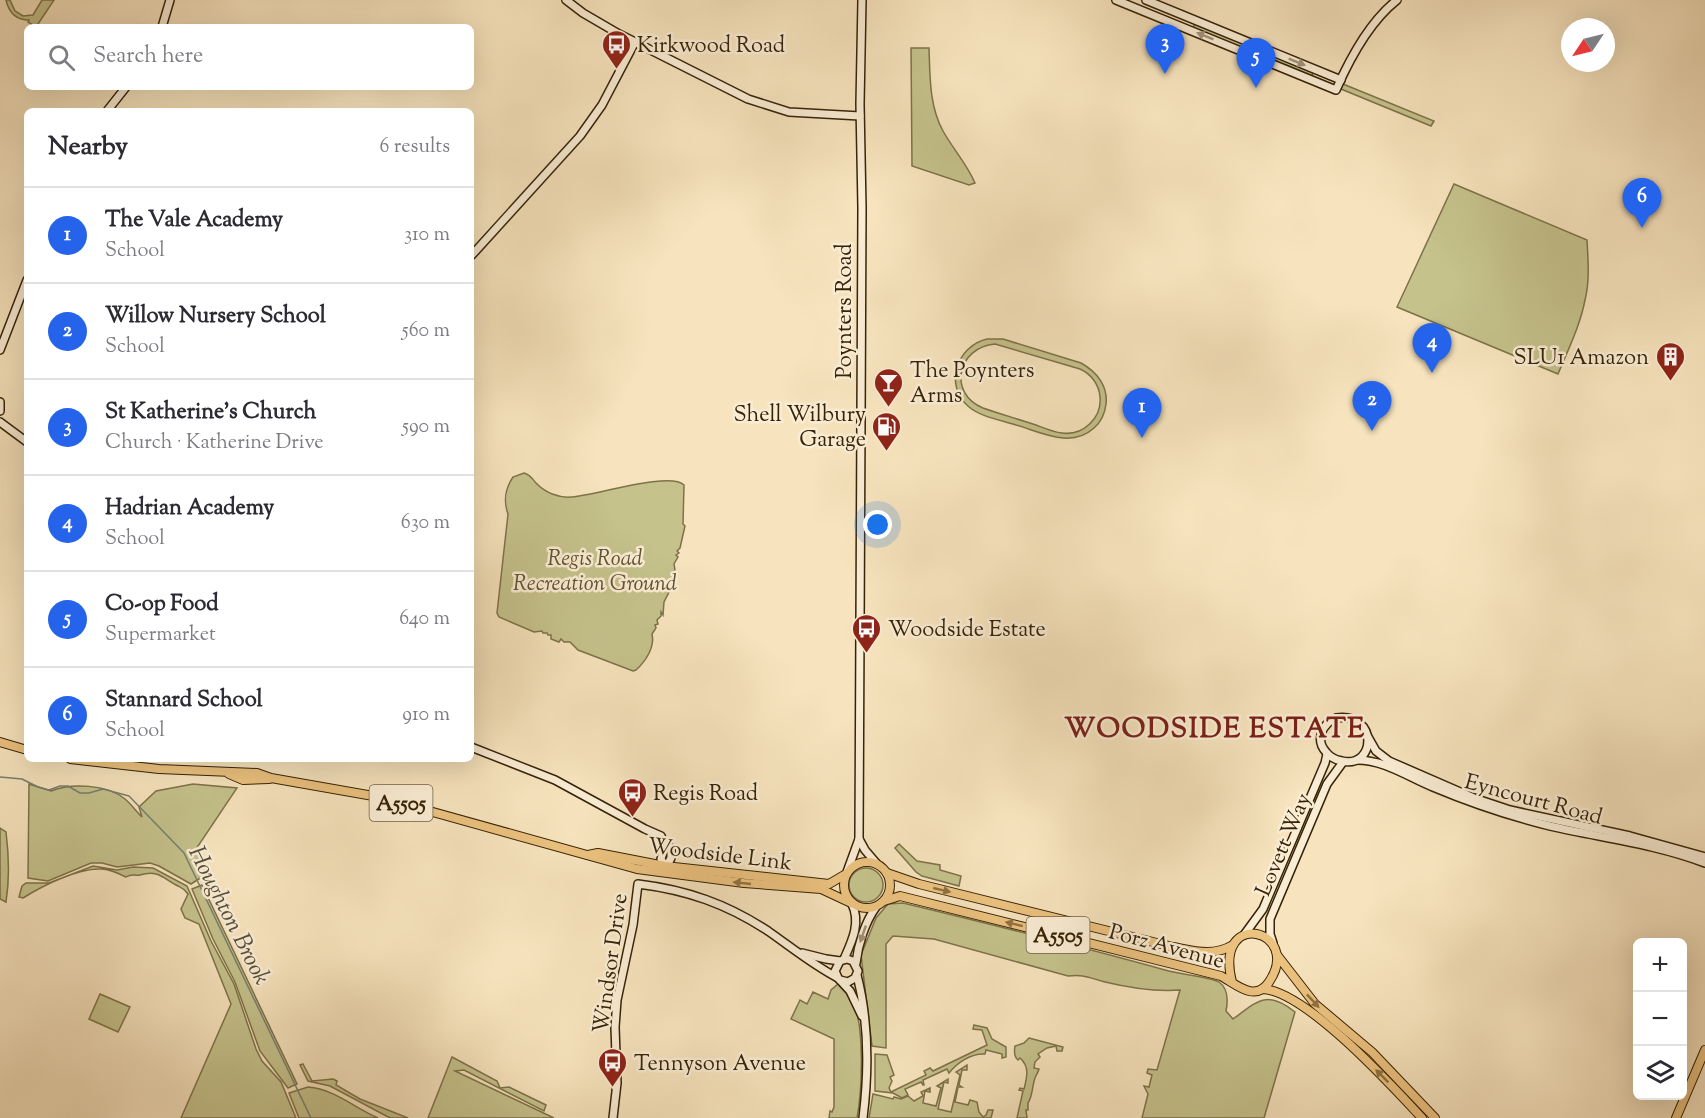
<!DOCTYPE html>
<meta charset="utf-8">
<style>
body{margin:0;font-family:"Sorts Mill Goudy",serif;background:#f7f7f7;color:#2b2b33}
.controls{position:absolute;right:18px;bottom:18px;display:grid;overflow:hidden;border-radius:9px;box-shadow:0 6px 24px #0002}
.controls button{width:54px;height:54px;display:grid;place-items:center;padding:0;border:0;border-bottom:2px solid #e1e1e2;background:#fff;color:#2b2b33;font:30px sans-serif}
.compass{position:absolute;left:1561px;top:18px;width:54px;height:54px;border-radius:50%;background:#fff;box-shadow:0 6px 24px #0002;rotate:235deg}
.you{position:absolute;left:878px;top:525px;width:21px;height:21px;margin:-15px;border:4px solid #fff;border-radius:50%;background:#1a73e8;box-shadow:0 0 0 9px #1a73e833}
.badge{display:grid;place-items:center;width:39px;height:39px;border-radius:50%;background:#2563eb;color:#fff;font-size:20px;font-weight:700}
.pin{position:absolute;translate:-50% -50px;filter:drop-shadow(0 2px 3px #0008)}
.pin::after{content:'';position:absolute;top:32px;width:21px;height:18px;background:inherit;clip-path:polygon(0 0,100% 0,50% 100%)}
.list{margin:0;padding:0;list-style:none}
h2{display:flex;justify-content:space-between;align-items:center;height:78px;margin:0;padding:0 24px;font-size:26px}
h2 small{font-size:20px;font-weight:400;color:#7c7c81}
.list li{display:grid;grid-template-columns:39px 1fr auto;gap:18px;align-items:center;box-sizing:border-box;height:96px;padding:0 24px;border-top:2px solid #e1e1e2}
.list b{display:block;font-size:22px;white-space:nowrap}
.list p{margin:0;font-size:20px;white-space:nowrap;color:#7c7c81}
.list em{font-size:20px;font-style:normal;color:#7c7c81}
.icon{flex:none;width:33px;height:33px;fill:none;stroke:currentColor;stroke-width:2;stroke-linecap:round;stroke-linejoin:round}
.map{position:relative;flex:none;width:1705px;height:1118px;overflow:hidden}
.search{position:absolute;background:#fff;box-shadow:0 6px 24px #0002;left:24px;top:24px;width:450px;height:66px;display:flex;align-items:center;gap:15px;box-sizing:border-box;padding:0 21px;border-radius:9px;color:#7c7c81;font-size:22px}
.panel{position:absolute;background:#fff;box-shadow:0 6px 24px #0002;left:24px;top:108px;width:450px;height:654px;border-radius:9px}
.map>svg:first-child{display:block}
</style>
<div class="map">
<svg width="1705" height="1118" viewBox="0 0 1705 1118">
<rect width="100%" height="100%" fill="#f7e4be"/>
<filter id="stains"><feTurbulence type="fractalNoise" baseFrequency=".00333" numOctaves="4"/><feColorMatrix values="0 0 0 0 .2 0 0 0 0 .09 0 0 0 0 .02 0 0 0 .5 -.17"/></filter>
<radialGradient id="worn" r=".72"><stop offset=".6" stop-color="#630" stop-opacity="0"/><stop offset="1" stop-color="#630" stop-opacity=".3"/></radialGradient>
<g fill="#c5c28c" stroke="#7e7249" stroke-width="1.5" fill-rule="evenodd">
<path d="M6,0H10L15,11L23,16L33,15L42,0H54L36,27L28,22L29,20C16,20 9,13 6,0Z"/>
<polygon points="1195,23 1313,72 1312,77 1193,28"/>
<path d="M911,48H929C930,75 929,106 943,131C953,149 967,164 975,183L969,185L912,166Z"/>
<polygon points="1343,84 1434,121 1431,126 1341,89"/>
<path d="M1454,184L1587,240C1588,260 1590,280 1585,300C1580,326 1568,350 1558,374L1397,307Z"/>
<path d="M987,339H1003L1081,363C1097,372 1108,386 1106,404C1105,413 1101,422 1094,428C1071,449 1041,432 1016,425C1001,420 981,417 969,407C943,385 957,346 987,339ZM995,344L1080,369C1091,374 1099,384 1100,397C1102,418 1083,436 1062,433C1053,432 1044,428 1036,425C1018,419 1000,414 983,408C947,393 958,347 995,344Z"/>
<path d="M524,473C531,475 532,479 537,484C546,493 559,498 571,497C593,496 670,471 684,485L683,524L685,526L680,548L677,551L679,553L676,555L678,557L674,564L675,570L673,572L674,574L672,576L673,578L671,581L675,580L664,602L663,615L661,612V616L657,620L658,624L655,625L656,628L652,634C655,647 646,661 636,670L633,671L578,650L570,642H564L561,639L559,642L551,639V635H548L547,633H543L542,631L534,632L499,617L497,613L508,514C503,500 505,489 513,477Z"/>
<path d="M29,784L51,791C71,783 107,784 125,799C131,804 136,811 142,817L139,807L156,791L193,784L237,788L196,849L205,871V875L191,884L159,866L150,863L117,867L102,863H91L48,881L28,878Z"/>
<path d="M0,828L6,832C9,856 10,877 6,902L0,899Z"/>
<polygon points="899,844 917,861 940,865 940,870 961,876 959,886 922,876 916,872 895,848"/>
<path d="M93,866L117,870L133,867L153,868L187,886L211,941L234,984L256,1049L262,1061L281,1082L296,1118H181L231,1004L199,924L185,918L181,909L188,894C184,888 182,888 176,885C162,877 157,870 140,875C134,876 132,873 126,877C118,873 108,868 99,869C76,869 42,886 23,898L19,897L22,886L26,883H49Z"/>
<circle cx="866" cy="885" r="17"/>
<polygon points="202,885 297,1084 288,1088 260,1051 235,982 213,939 192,889"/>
<path d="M903,903C990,924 1078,946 1165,970C1178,974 1210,977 1219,982C1229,989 1228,1001 1226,1011L1233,1019C1259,1000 1267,990 1295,1012L1264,1118H1142L1148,1094L1144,1086L1149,1087L1152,1075L1147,1073L1148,1069L1157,1070L1180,990C1154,992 1130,988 1105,982C1089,978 1085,974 1068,976L934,939L893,936L886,944V1048L872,1046L861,955L876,918L888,904Z"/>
<path d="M838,984C843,989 850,995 853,1002C865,1027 862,1091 857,1118H829L830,1111L832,1112L834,1107V1039L791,1019L800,1000L807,1004L813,992L828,999L831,990Z"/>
<polygon points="100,994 130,1007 118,1032 89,1019"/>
<path d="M974,1025L987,1028L992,1039L1006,1047V1057L1002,1058V1054L986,1050L985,1054C971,1053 957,1063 949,1073L947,1069L923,1080L924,1085H923L921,1082L905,1089L908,1095L902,1098L893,1093L875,1091V1054L887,1055L894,1075L890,1077L892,1081L889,1088L891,1092L926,1075L924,1071L930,1068L933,1071L987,1045L982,1030L973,1029Z"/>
<path d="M1029,1038L1063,1047L1062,1051H1057L1056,1046L1047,1048L1038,1054L1040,1057L1035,1062L1034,1068L1039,1069C1038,1073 1036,1075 1035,1078C1032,1086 1033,1095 1028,1103V1110H1026L1027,1118H1017L1023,1091L1019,1090L1020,1088L1024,1089C1027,1077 1030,1067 1020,1058L1018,1060C1014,1057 1014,1052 1015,1046L1024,1043Z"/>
<polygon points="452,1057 497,1081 500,1088 509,1087 546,1105 544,1111 464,1070 455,1071 554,1118 428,1118"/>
<polygon points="303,1064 312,1081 333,1079 337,1081 336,1085 360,1099 408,1118 390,1118 330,1086 308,1081 300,1065"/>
<polygon points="967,1065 967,1070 962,1070 959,1085 962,1087 958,1087 955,1102 968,1105 970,1100 977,1102 979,1112 983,1117 986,1115 988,1110 993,1110 991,1118 869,1118 873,1094 893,1099 894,1097 901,1099 908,1096 914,1101 923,1096 921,1092 930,1088 930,1092 925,1091 923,1103 936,1106 941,1088 937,1086 948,1079 948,1083 944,1082 938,1109 951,1112 960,1075 956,1072"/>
<path d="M308,1087C334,1089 355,1108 378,1118H299L289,1093Z"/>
</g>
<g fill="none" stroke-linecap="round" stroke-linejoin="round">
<polyline stroke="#777f73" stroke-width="1.5" points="0,777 22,779 38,787 49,790 60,786 68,786 80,793 89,793 103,789 129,796 184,853 311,1118"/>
<defs>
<g id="secondary">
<polyline points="566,0 583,13 619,34 748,99 789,112 860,116"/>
<path d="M1116,0L1336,90C1350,58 1369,22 1397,0"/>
<polyline points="1146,0 1341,80"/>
<polyline points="162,27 170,0"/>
<polyline points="107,111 126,87"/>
<polyline points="471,256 580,136 602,105 635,42"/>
<polyline points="0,350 27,280"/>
<polyline points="0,402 0,411"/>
<polyline points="0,422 27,442"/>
<path d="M1336,718C1379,712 1376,769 1342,761C1336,760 1330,757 1326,752C1315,740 1322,724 1336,718Z"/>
<polyline points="1368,737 1376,751 1389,761 1474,798 1510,810 1630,836 1705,857"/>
<polyline points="471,747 555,780 645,829 661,836 665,845 671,848 671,858 665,869"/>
<path d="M1357,760C1385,760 1408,777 1433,787C1471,803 1510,816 1550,826C1602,838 1655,844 1705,863"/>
<polyline points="859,839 865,850 877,864"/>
<polyline points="665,866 661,859 665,845"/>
<polyline points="847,872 859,839 862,208 860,104 862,0"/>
<polyline points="1244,935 1263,909 1325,763 1327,754"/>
<polyline points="1273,943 1270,934 1270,919 1327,784 1343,762"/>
<polyline points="802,953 826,959 840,961"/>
<path d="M844,959C852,941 861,923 852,904"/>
<path d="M856,963C858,945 865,922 876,907"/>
<path d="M857,975C869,1022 869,1070 863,1118"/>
<polyline points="840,980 848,982 855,978 858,971 853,961 847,959 840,961 835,971 838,978 850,991 862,1016"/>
<path d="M613,1118L617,1083L615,1027L617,1000L633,925L638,884C687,890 727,904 768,931C791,947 813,965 838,978"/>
</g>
<g id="primary">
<polyline points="0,742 27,750"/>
<polyline points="70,759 159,769 257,773 271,778 379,797 637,869 744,883 821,889 851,903"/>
<polyline points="229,774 243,780 269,779"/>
<polyline points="588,855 598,853 665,866 829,884 846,874"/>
<circle cx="867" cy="885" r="23"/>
<path d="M887,873L919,884L1173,947C1194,951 1213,957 1233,945"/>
<path d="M884,901L900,896L1221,976C1236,984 1255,1003 1269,982C1304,930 1213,906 1232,982"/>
<polyline points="1277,955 1315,1004 1372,1052 1435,1118"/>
<path d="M1262,989C1305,990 1392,1086 1422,1118"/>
<polyline points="1676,1118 1705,1050"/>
</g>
</defs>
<use href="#secondary" stroke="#362306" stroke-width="10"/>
<use href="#primary" stroke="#362306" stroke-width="10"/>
<use href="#secondary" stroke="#faedd5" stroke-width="7"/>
<use href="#primary" stroke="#ecc27f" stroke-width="8"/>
</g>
<defs><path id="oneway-solid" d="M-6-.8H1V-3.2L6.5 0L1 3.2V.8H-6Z" transform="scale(1.5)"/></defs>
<g fill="#a29278">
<use href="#oneway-solid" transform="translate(1205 36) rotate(-158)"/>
<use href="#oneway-solid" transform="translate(1297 62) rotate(22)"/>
<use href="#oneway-solid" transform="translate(863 934) rotate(109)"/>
</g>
<g fill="#917242">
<use href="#oneway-solid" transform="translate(742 883) rotate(-174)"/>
<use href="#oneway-solid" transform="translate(942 890) rotate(13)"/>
<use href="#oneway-solid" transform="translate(1014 924) rotate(-166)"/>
<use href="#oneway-solid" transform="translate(1313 1001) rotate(47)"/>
<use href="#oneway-solid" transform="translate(1382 1076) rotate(-135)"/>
</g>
<defs>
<symbol id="bus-pin" viewBox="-11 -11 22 30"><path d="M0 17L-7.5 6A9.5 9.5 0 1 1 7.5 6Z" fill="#8f2418" stroke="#faedd5"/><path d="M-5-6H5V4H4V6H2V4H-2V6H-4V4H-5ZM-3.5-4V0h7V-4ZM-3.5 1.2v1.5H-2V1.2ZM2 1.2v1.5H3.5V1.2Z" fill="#fff"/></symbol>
<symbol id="building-pin" viewBox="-11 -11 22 30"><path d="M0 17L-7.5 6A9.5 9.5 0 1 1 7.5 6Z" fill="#8f2418" stroke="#faedd5"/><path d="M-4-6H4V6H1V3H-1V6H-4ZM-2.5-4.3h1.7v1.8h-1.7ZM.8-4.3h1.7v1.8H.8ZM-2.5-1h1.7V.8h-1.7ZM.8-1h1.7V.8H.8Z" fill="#fff"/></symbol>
<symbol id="bar-pin" viewBox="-11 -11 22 30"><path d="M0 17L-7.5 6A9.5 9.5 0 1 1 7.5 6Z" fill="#8f2418" stroke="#faedd5"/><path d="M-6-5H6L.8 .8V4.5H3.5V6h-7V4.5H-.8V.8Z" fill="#fff"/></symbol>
<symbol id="fuel-pin" viewBox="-11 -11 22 30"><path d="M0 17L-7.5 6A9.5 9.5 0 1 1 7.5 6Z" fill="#8f2418" stroke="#faedd5"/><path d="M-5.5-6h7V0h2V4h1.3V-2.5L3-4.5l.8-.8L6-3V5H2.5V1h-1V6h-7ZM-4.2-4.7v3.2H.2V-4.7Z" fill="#fff"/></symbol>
</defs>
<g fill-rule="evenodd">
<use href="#bus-pin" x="600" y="28" width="33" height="45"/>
<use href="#building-pin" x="1654" y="340" width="33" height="45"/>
<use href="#bar-pin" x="872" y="366" width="33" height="45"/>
<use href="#fuel-pin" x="870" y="410" width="33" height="45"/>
<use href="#bus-pin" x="850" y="612" width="33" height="45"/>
<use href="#bus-pin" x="616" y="776" width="33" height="45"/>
<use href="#bus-pin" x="596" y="1046" width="33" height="45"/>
</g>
<g text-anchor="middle" stroke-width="5" stroke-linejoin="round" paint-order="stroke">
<g fill="#faedd5" stroke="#716044" stroke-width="1.5">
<rect x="369.5" y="785" width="63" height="36" rx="4.5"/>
<rect x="1026.5" y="917" width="63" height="36" rx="4.5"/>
</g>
<g font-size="21" font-weight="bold" fill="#362306">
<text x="401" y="810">A5505</text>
<text x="1058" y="942">A5505</text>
</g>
<g font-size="22" fill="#362306" stroke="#faedd5" text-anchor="start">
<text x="637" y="52">Kirkwood Road</text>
<text x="1649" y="364" text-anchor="end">SLU1 Amazon</text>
<text x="910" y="377">The Poynters<tspan x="910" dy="25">Arms</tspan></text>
<text x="866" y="421" text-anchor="end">Shell Wilbury<tspan x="866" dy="25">Garage</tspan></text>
<text x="888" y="636">Woodside Estate</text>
<text x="653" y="800">Regis Road</text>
<text x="634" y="1070">Tennyson Avenue</text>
</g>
<g font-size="22" fill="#362306" stroke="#faedd5">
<text transform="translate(843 311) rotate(-90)" y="8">Poynters Road</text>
<text transform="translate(1534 798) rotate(15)" y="8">Eyncourt Road</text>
<text transform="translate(1282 844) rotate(-67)" y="8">Lovett Way</text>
<text transform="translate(720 853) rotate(7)" y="8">Woodside Link</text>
<text transform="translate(1167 945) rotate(15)" y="8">Porz Avenue</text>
<text transform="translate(609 963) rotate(-82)" y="8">Windsor Drive</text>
</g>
<g font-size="22" font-style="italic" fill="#61532e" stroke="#faedd5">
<text x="595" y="565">Regis Road<tspan x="595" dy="25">Recreation Ground</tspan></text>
</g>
<g font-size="24" font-style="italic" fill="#56513d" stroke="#faedd5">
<text transform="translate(230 915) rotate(63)" y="8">Houghton Brook</text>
</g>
<g font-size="28" font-weight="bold" letter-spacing="1.5" fill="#7a1f14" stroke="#faedd5">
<text x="1215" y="737">WOODSIDE ESTATE</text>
</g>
</g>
<rect width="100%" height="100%" filter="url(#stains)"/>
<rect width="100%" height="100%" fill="url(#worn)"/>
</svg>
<div class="controls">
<button>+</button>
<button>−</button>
<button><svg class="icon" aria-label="layers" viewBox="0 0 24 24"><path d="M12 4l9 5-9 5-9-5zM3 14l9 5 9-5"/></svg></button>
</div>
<svg class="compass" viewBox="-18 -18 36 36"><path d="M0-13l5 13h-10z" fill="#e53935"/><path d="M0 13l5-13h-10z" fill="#7c7c81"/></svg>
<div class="you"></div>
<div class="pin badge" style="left:1142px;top:438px">1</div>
<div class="pin badge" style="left:1372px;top:431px">2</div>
<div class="pin badge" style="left:1165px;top:74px">3</div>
<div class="pin badge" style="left:1432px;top:373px">4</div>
<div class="pin badge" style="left:1256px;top:88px">5</div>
<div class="pin badge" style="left:1642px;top:228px">6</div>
<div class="search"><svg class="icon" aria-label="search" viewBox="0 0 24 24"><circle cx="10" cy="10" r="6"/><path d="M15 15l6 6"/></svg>Search here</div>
<section class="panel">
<h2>Nearby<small>6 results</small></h2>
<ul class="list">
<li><span class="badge">1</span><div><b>The Vale Academy</b><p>School</p></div><em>310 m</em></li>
<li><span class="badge">2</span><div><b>Willow Nursery School</b><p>School</p></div><em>560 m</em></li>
<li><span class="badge">3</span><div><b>St Katherine's Church</b><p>Church · Katherine Drive</p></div><em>590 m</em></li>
<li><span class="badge">4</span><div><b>Hadrian Academy</b><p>School</p></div><em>630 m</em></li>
<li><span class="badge">5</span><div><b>Co-op Food</b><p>Supermarket</p></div><em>640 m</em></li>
<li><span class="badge">6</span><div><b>Stannard School</b><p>School</p></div><em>910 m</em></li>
</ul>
</section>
</div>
